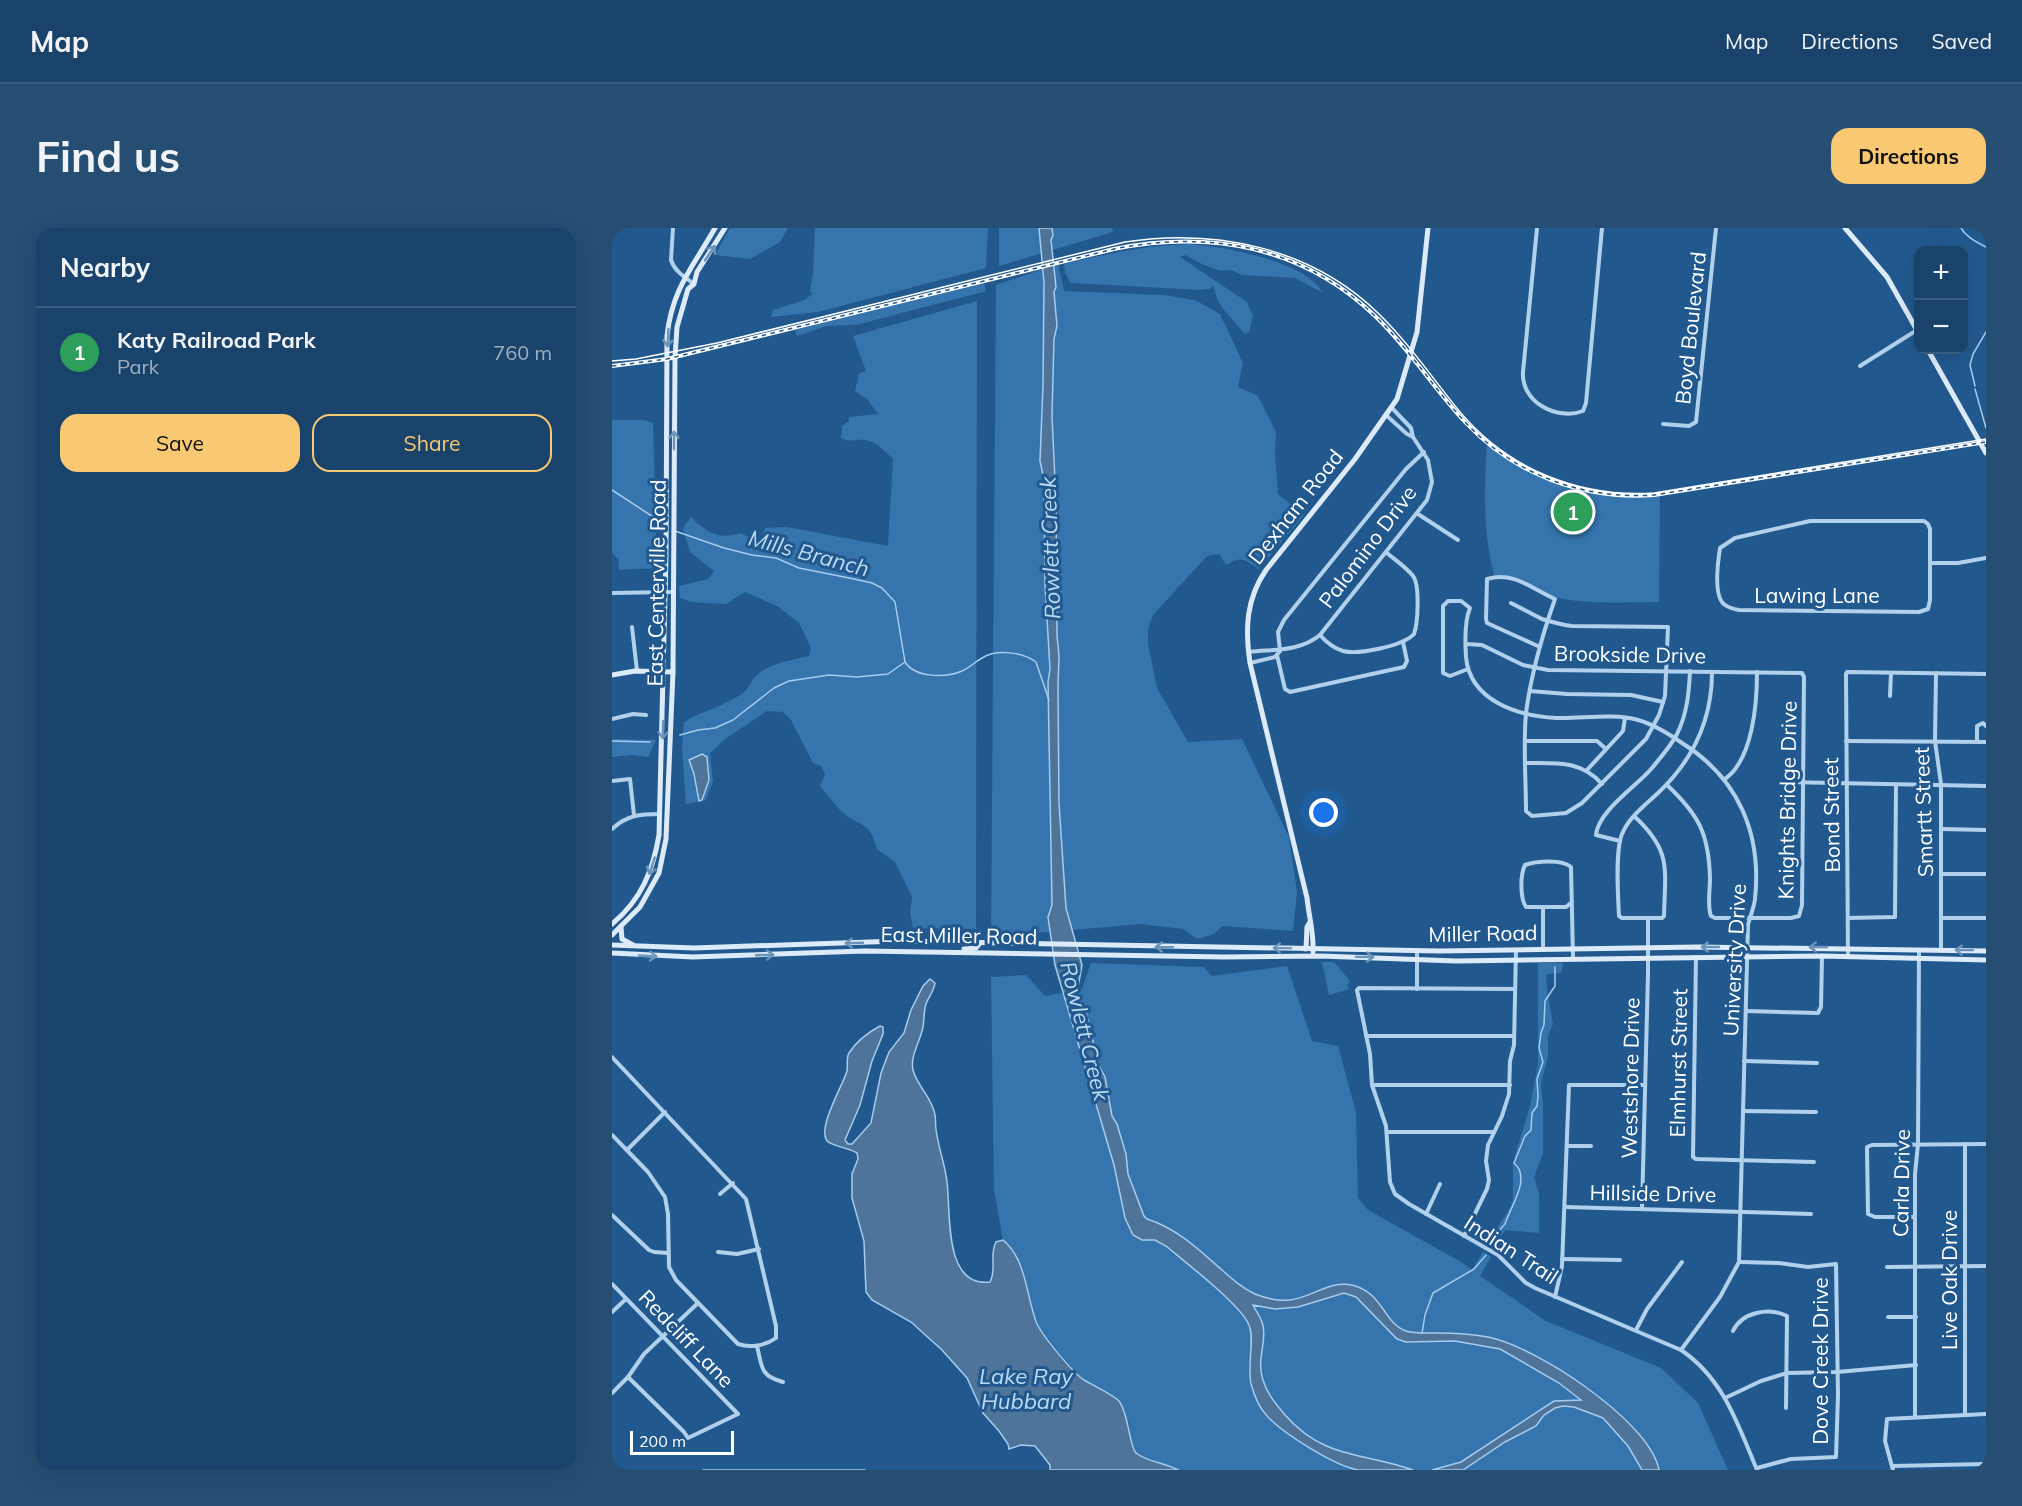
<!DOCTYPE html>
<meta charset="utf-8">
<style>
body{margin:0;font-family:Mulish,sans-serif;background:#264e73;color:#f1f3f6}
.controls{position:absolute;right:18px;top:18px;display:grid;overflow:hidden;border-radius:12px;box-shadow:0 6px 24px #0002}
.controls button{width:54px;height:54px;display:grid;place-items:center;padding:0;border:0;border-bottom:2px solid #375c7e;background:#19436b;color:#f1f3f6;font:30px sans-serif}
.scale{position:absolute;left:18px;bottom:15px;width:104px;box-sizing:border-box;padding-left:6px;border:3px solid #fff;border-top:0;font-size:16px;line-height:21px;white-space:nowrap;color:#fff;-webkit-text-stroke:4px #21598f;paint-order:stroke}
.you{position:absolute;left:712px;top:585px;width:21px;height:21px;margin:-15px;border:4px solid #fff;border-radius:50%;background:#1a73e8;box-shadow:0 0 0 9px #1a73e833}
.badge{display:grid;place-items:center;width:39px;height:39px;border-radius:50%;background:#f9c872;color:#fff;font-size:20px;font-weight:700}
.pin{position:absolute;translate:-50% -50%;border:3px solid #fff;box-shadow:0 2px 6px #0006}
.list{margin:0;padding:0;list-style:none}
h2{display:flex;justify-content:space-between;align-items:center;height:78px;margin:0;padding:0 24px;font-size:26px}
h2 small{font-size:20px;font-weight:400;color:#9fb0c1}
.list li{display:grid;grid-template-columns:39px 1fr auto;gap:18px;align-items:center;box-sizing:border-box;height:90px;padding:0 24px;border-top:2px solid #375c7e}
.list b{display:block;font-size:22px;white-space:nowrap}
.list p{margin:0;font-size:20px;white-space:nowrap;color:#9fb0c1}
.list em{font-size:20px;font-style:normal;color:#9fb0c1}
.actions{display:flex;gap:12px;padding:18px 24px}
.actions a{flex:1;padding:14px 0;border:2px solid #f9c872;border-radius:18px;text-align:center;font-size:21px;color:#f9c872}
.actions .main{background:#f9c872;color:#111}
.map{position:relative;flex:none;width:1374px;height:1242px;overflow:hidden;border-radius:18px}
header{display:flex;align-items:center;gap:36px;box-sizing:border-box;height:84px;padding:0 30px;background:#19436b;border-bottom:2px solid #375c7e}
header strong{font-size:28px}
nav{display:flex;gap:33px;margin-inline-start:auto;font-size:21px}
.intro{display:flex;align-items:center;justify-content:space-between;box-sizing:border-box;height:144px;padding:0 36px}
h1{margin:0;font-size:42px}
.button{padding:15px 27px;border-radius:18px;background:#f9c872;color:#111;font-size:21px;font-weight:700}
main{display:flex;gap:36px;padding:0 36px}
aside{flex:1;background:#19436b;border-radius:18px;box-shadow:0 6px 24px #0002}
.map>svg:first-child{display:block}
</style>
<header>
<strong>Map</strong>
<nav><a>Map</a><a>Directions</a><a>Saved</a></nav>
</header>
<div class="intro"><h1>Find us</h1><a class="button">Directions</a></div>
<main>
<aside>
<h2>Nearby<small></small></h2>
<ul class="list">
<li><span class="badge" style="background:#2e9e5b">1</span><div><b>Katy Railroad Park</b><p>Park</p></div><em>760 m</em></li>
</ul>
<div class="actions"><a class="main">Save</a><a>Share</a></div>
</aside>
<div class="map">
<svg width="1374" height="1242" viewBox="0 0 1374 1242">
<rect width="100%" height="100%" fill="#21598f"/>
<g fill="#3574ac">
<polygon points="118,0 176,0 168,14 138,31 103,27"/>
<polygon points="203,0 376,0 374,40 206,84 159,89 161,82 193,72 200,66 198,62 201,45"/>
<polygon points="387,0 500,0 501,4 387,38"/>
<path d="M574,16C609,18 693,32 711,65L683,50L630,47L619,42L609,43L592,37L573,27L568,29L635,74L641,88L637,104L633,106L612,82L606,73L601,58L597,61L588,62L459,55L453,45L452,36C493,26 532,18 574,16Z"/>
<path d="M446,36L452,63L551,67L583,72L608,86L631,135L626,159L646,168L664,204L663,226L666,266L692,287L647,341C632,332 631,327 614,337L607,326L595,328L541,387L536,401V416L545,460L576,514L630,511L677,609L685,664L681,703L611,698L602,706L585,711L571,701L529,696L379,709L384,57Z"/>
<polygon points="372,55 374,63 244,97 214,98 185,108 183,102"/>
<path d="M365,73L364,701L301,700L298,685L300,669L283,634L265,621C257,591 248,600 230,584C222,576 215,566 208,558L213,546L209,538L201,535L179,492L171,484L155,483L113,511L98,525L101,553L94,572L74,576L70,522L72,494C91,482 113,478 131,465C137,461 139,452 145,447C157,435 181,432 197,428L199,420L187,395L165,378L133,364L114,376L80,374L68,370L67,358L96,351L102,343L78,324L71,300L79,289C95,305 107,312 129,305L148,315L153,300L175,299L276,318L281,231C272,223 265,213 252,212C242,211 238,215 229,210L230,198L237,193V189L266,186L255,171L243,163L247,145L254,143L241,108Z"/>
<polygon points="0,192 32,192 41,195 45,340 7,342 6,331 0,325"/>
<path d="M875,215C929,258 979,271 1048,267L1047,374C1013,374 971,377 939,368C929,365 923,358 914,354C904,348 894,348 882,347C871,305 872,259 875,215Z"/>
<polygon points="0,511 44,512 36,529 20,527 0,529"/>
<polygon points="710,734 722,734 738,753 735,757 737,761 717,767"/>
<path d="M479,735L592,739L599,748L675,738L700,813L726,818L744,884L746,970L756,982L849,1034L860,1042L871,1024L879,1029L868,1048L934,1093L1049,1140L1086,1175L1116,1242H566L525,1226L520,1219L517,1195L499,1166C489,1163 479,1157 471,1151C465,1147 430,1104 426,1097C412,1071 417,1033 391,1012L382,962L379,749L414,747L433,768L470,761Z"/>
<polygon points="926,735 951,735 949,745 934,746 935,761 941,796 936,808 936,828 929,856 931,877 931,925 922,949 927,966 927,1005 893,1002 883,1021 875,1016 898,980 901,971 901,934 918,878 926,836"/>
</g>
<g fill="#4e749a" stroke="#a5ccee" stroke-width="1.5">
<path d="M427,0H440L441,8L439,12L444,59L442,64L445,98L442,111L440,188L444,274L445,407L447,428L446,459L447,575L454,680L470,737L466,759L467,768L474,784L487,838L493,849L500,888L505,896L514,926L516,946L532,988L535,991C566,1001 586,1021 610,1042C620,1051 630,1060 643,1066C653,1070 667,1073 678,1072C699,1070 718,1052 740,1057C772,1065 771,1095 794,1103C804,1106 816,1105 826,1105C843,1105 859,1106 876,1109C923,1118 1038,1193 1047,1242H1030L1016,1218L991,1190L962,1179L951,1178L943,1180L932,1187L924,1198L893,1214L851,1242H820L849,1234L942,1173L969,1172L947,1155L888,1121L843,1113L794,1114L785,1111L744,1069L732,1065L686,1079L663,1081L641,1077C644,1084 650,1090 651,1098C655,1114 644,1132 651,1152C655,1166 664,1176 673,1187C713,1232 751,1224 801,1242C784,1242 763,1242 746,1242C723,1238 672,1206 656,1189C647,1180 642,1167 639,1156C635,1136 643,1111 637,1097C629,1077 573,1034 554,1018L543,1012H530L521,1007L513,990L502,937L443,737L436,689L440,677L436,454L438,441L433,357L432,252L428,233L431,156L432,55Z"/>
<polygon points="90,526 95,529 97,552 90,572 87,573 82,546 77,532"/>
<path d="M318,751L323,755C322,763 317,768 314,776C311,784 313,794 310,803C307,815 298,829 301,842C305,858 320,869 323,887C324,891 323,896 324,901C326,919 333,936 335,954C339,984 331,1060 378,1054C385,1041 377,1027 384,1014L391,1012C415,1032 414,1069 425,1096C431,1108 461,1145 472,1152C479,1156 503,1168 507,1173C517,1186 517,1218 524,1225C535,1234 554,1235 566,1242H438V1237L423,1218L409,1217L397,1221L396,1216L387,1203L371,1185L355,1150L330,1122L299,1094L260,1072L254,1064L252,1013L240,970V946L246,931L245,925C237,920 220,918 215,913C205,900 231,857 235,843C236,837 234,830 237,825C244,814 257,804 268,798L271,799V806L260,833L248,877L233,912L236,916H240L259,895L269,845L277,824L292,805L299,782L311,758Z"/>
</g>
<g fill="none" stroke-linecap="round" stroke-linejoin="round">
<g stroke="#a5ccee" stroke-width="1.5">
<path d="M1349,0C1354,9 1365,14 1374,19"/>
<polyline points="1363,158 1358,137 1361,126 1374,104"/>
<polyline points="1363,161 1374,200"/>
<polyline points="0,262 52,296"/>
<path d="M63,303L112,320L140,327L164,330L187,340L242,351L260,355L270,360L283,374L293,434C303,450 334,450 350,443C357,440 363,434 370,430C385,421 410,424 424,434L437,472"/>
<polyline points="68,507 86,502 103,500 121,492 162,460 177,453 217,447 245,449 276,446 293,434"/>
<polyline points="0,513 38,514"/>
<path d="M880,1017C885,1010 886,1002 893,996C898,979 920,950 902,935L913,908L919,902L920,885L925,878L926,868L925,851L931,834L927,820L929,805L932,797L933,773L943,758V739"/>
<polyline points="810,1105 813,1087 821,1065 862,1041 874,1027"/>
<polyline points="91,1242 253,1242"/>
</g>
<g stroke="#b1d0ec" stroke-width="4">
<path d="M61,0L59,32C63,44 73,49 82,56"/>
<path d="M925,0L911,144C909,174 945,193 971,183L974,175L990,0"/>
<polyline points="1248,138 1305,102"/>
<polyline points="775,188 795,206 801,209"/>
<polyline points="1051,196 1077,198 1084,194 1104,0"/>
<polyline points="806,286 846,312"/>
<path d="M1198,293H1312L1316,296L1318,301V372L1316,381L1307,384L1127,382C1122,381 1117,380 1113,377C1101,369 1106,333 1108,320L1123,310Z"/>
<polyline points="1318,335 1346,335 1374,330"/>
<polyline points="0,365 61,364"/>
<path d="M899,375L930,391C940,394 950,397 960,398L1056,399L1053,468L1047,487L1034,511L970,575L954,585L920,588L914,583C914,551 911,517 914,485C919,446 930,408 943,371C920,361 902,343 875,351L874,391L875,395L928,419"/>
<polyline points="20,399 25,443"/>
<path d="M708,407C714,414 721,420 731,423C746,427 791,418 802,406C806,395 808,357 801,348C794,339 783,332 775,325"/>
<path d="M854,416L870,417L911,437L936,442L1190,445L1192,449L1190,677L1187,688L1179,690H1103L1099,688C1095,677 1098,663 1098,651C1097,606 1087,587 1055,557"/>
<polyline points="668,423 666,404 672,392 794,241 812,224"/>
<path d="M637,424C662,421 687,424 708,407L815,272L820,254L816,232L801,209L799,200L780,180"/>
<polyline points="665,427 673,461 678,464 792,439 795,433 791,414"/>
<polyline points="638,435 663,429 668,423"/>
<path d="M856,441L838,448L831,445V378L836,373H849L858,380C852,394 853,414 854,429C858,473 906,488 944,490C970,491 1000,485 1026,492C1041,496 1057,506 1070,515C1126,550 1150,605 1143,671C1142,680 1138,688 1136,697L1127,1034L1108,1069L1069,1122"/>
<polyline points="1324,445 1323,513 1329,556 1329,722"/>
<polyline points="918,463 955,466 1019,467 1051,474"/>
<polyline points="1278,468 1279,445"/>
<polyline points="0,491 21,486 34,487"/>
<polyline points="914,513 985,513 994,521"/>
<polyline points="1234,513 1374,514"/>
<polyline points="1365,514 1365,498 1371,495 1374,498"/>
<path d="M914,535C943,535 969,532 990,556"/>
<polyline points="975,542 1011,503 1013,490"/>
<path d="M1113,551C1141,531 1145,475 1145,444"/>
<polyline points="0,553 18,551 22,587"/>
<polyline points="1173,554 1374,558"/>
<path d="M1022,588C1060,623 1053,640 1052,688L1050,690H1010L1007,688C1006,668 1003,623 1010,606C1017,589 1033,577 1046,565C1081,532 1100,493 1100,444"/>
<path d="M0,601C15,587 28,586 48,586"/>
<polyline points="1330,601 1374,602"/>
<path d="M1008,613L984,607C986,583 1025,558 1040,540C1048,530 1059,518 1065,506C1075,486 1077,465 1078,443"/>
<polyline points="1330,646 1374,646"/>
<path d="M960,674L954,679H914C908,670 908,647 913,637C924,633 950,631 959,639L961,730"/>
<polyline points="1236,690 1283,689 1284,556"/>
<polyline points="1329,690 1374,690"/>
<polyline points="931,722 931,679"/>
<polyline points="1236,728 1234,446 1235,444 1374,446"/>
<polyline points="1084,729 1081,929 1084,931 1202,934"/>
<polyline points="805,761 805,723"/>
<path d="M903,761L747,760L745,762L758,826L760,857L774,898L778,954L783,966L797,976L886,1027L914,1055L923,1060L1069,1122C1112,1151 1126,1197 1145,1242"/>
<polyline points="1134,783 1206,785 1209,779 1210,728"/>
<polyline points="754,808 902,808"/>
<path d="M0,829L134,971L164,1098V1110C153,1118 138,1120 126,1116L64,1052L57,1039L56,986L53,969L36,944L0,907"/>
<polyline points="1132,833 1205,835"/>
<polyline points="760,857 898,857"/>
<polyline points="1131,883 1204,884"/>
<polyline points="775,904 882,904"/>
<polyline points="956,918 979,918"/>
<polyline points="15,922 53,884"/>
<polyline points="108,966 121,955"/>
<polyline points="953,979 1199,986"/>
<polyline points="1030,981 1036,746 1036,691"/>
<polyline points="814,986 828,956"/>
<polyline points="0,987 37,1022 42,1024 56,1025"/>
<polyline points="1303,989 1263,989 1256,986 1255,919 1260,917 1374,916"/>
<polyline points="852,1008 875,961 877,952 874,933 876,917 890,888 897,866 898,833 902,817 904,722"/>
<polyline points="106,1024 125,1026 147,1021"/>
<polyline points="950,1031 1008,1032"/>
<polyline points="1127,1034 1167,1035 1196,1039 1224,1036 1226,1167 1224,1229 1179,1231 1145,1240"/>
<polyline points="1275,1039 1374,1038"/>
<polyline points="0,1056 126,1186 76,1210 72,1204 16,1149"/>
<polyline points="943,1069 950,1038 957,857 1033,857"/>
<polyline points="0,1084 14,1071"/>
<polyline points="1276,1089 1304,1089"/>
<polyline points="1024,1102 1035,1081 1070,1034"/>
<path d="M1121,1103C1130,1084 1157,1079 1175,1088L1174,1180"/>
<path d="M145,1118C150,1139 148,1148 171,1154"/>
<polyline points="0,1165 16,1149 32,1126 86,1075"/>
<polyline points="1113,1170 1149,1153 1175,1145 1225,1144 1304,1137"/>
<polyline points="1353,1187 1353,916"/>
<polyline points="1303,1189 1303,946 1306,916 1307,722"/>
<polyline points="1280,1238 1374,1236"/>
<polyline points="1281,1242 1273,1213 1275,1191 1374,1186"/>
</g>
<g stroke="#ddebf9" stroke-width="5">
<polyline points="1233,0 1275,49 1306,104"/>
<polyline points="1316,122 1374,225"/>
<polyline points="0,447 23,443 61,444"/>
<path d="M0,696C29,672 41,643 47,607L54,327L55,108C60,61 81,39 103,0"/>
<polyline points="9,699 10,711 21,717"/>
<polyline points="0,707 28,679 47,645 54,611 61,444 63,129 65,99 76,61 82,56 85,44 113,0"/>
<polyline points="0,717 82,720 286,713 828,723 1085,719 1374,723"/>
<polyline points="352,721 364,720 368,715"/>
<polyline points="694,721 695,699 698,694"/>
<path d="M701,724C702,705 697,689 695,670L638,435C633,401 634,371 654,342L743,231L785,171L805,104L816,0"/>
<polyline points="0,725 81,729 252,723 612,729 709,728 844,733 1210,728 1374,732"/>
</g>
<path stroke="#fff" stroke-width="1.5" d="M0,133L24,131L105,115L513,14C605,0 699,20 766,85C797,115 821,151 848,184C896,241 967,270 1042,265L1374,211"/>
<defs>
<path id="rail" d="M0,138L55,131L502,21C598,2 690,18 763,88C797,120 822,161 854,195C903,247 972,272 1042,267L1374,214"/>
</defs>
<use href="#rail" stroke="#fff" stroke-width="4"/>
<use href="#rail" stroke="#21598f" stroke-width="1.5" stroke-dasharray="4.5" stroke-linecap="butt"/>
</g>
<defs><path id="oneway-shaft" d="M-6 0H5M1.5-3L5.5 0L1.5 3" fill="none" stroke-width="1.6" stroke-linecap="round" stroke-linejoin="round" transform="scale(1.5)"/></defs>
<g stroke="#6c93b9">
<use href="#oneway-shaft" transform="translate(98 25) rotate(-56)"/>
<use href="#oneway-shaft" transform="translate(56 110) rotate(93)"/>
<use href="#oneway-shaft" transform="translate(62 212) rotate(-90)"/>
<use href="#oneway-shaft" transform="translate(51 502) rotate(91)"/>
<use href="#oneway-shaft" transform="translate(40 638) rotate(108)"/>
<use href="#oneway-shaft" transform="translate(242 715) rotate(178)"/>
<use href="#oneway-shaft" transform="translate(552 719) rotate(-179)"/>
<use href="#oneway-shaft" transform="translate(1098 719) rotate(180)"/>
<use href="#oneway-shaft" transform="translate(1206 719) rotate(-180)"/>
<use href="#oneway-shaft" transform="translate(670 720) rotate(-179)"/>
<use href="#oneway-shaft" transform="translate(1352 722) rotate(-179)"/>
<use href="#oneway-shaft" transform="translate(153 727) rotate(-2)"/>
<use href="#oneway-shaft" transform="translate(36 728) rotate(3)"/>
<use href="#oneway-shaft" transform="translate(753 729) rotate(1)"/>
</g>
<g text-anchor="middle" stroke-width="6" stroke-linejoin="round" paint-order="stroke">
<g font-size="21" fill="#fff" stroke="#21598f">
<text transform="translate(1079 100) rotate(-84)" y="7">Boyd Boulevard</text>
<text transform="translate(684 279) rotate(-52)" y="7">Dexham Road</text>
<text transform="translate(756 319) rotate(-53)" y="7">Palomino Drive</text>
<text transform="translate(45 355) rotate(-89)" y="7">East Centerville Road</text>
<text x="1205" y="375">Lawing Lane</text>
<text transform="translate(1018 427) rotate(1)" y="7">Brookside Drive</text>
<text transform="translate(1176 572) rotate(-89)" y="7">Knights Bridge Drive</text>
<text transform="translate(1312 584) rotate(-92)" y="7">Smartt Street</text>
<text transform="translate(1220 587) rotate(-91)" y="7">Bond Street</text>
<text transform="translate(871 706) rotate(-1)" y="7">Miller Road</text>
<text transform="translate(347 708) rotate(1)" y="7">East Miller Road</text>
<text transform="translate(1123 732) rotate(-87)" y="7">University Drive</text>
<text transform="translate(1067 835) rotate(-89)" y="7">Elmhurst Street</text>
<text transform="translate(1019 850) rotate(-89)" y="7">Westshore Drive</text>
<text transform="translate(1290 955) rotate(-89)" y="7">Carla Drive</text>
<text transform="translate(1041 966) rotate(1)" y="7">Hillside Drive</text>
<text transform="translate(899 1022) rotate(33)" y="7">Indian Trail</text>
<text transform="translate(1338 1052) rotate(-90)" y="7">Live Oak Drive</text>
<text transform="translate(74 1111) rotate(46)" y="7">Redcliff Lane</text>
<text transform="translate(1209 1133) rotate(-90)" y="7">Dove Creek Drive</text>
</g>
<g font-size="22" font-style="italic" fill="#bddaf3" stroke="#21598f">
<text transform="translate(438 320) rotate(-92)" y="8">Rowlett Creek</text>
<text transform="translate(197 325) rotate(15)" y="8">Mills Branch</text>
<text transform="translate(473 803) rotate(76)" y="8">Rowlett Creek</text>
<text x="414" y="1156">Lake Ray<tspan x="414" dy="25">Hubbard</tspan></text>
</g>
</g>
</svg>
<div class="controls">
<button>+</button>
<button>−</button>
</div>
<div class="scale">200 m</div>
<div class="you"></div>
<div class="pin badge" style="left:961px;top:284px;background:#2e9e5b">1</div>
</div>
</main>
